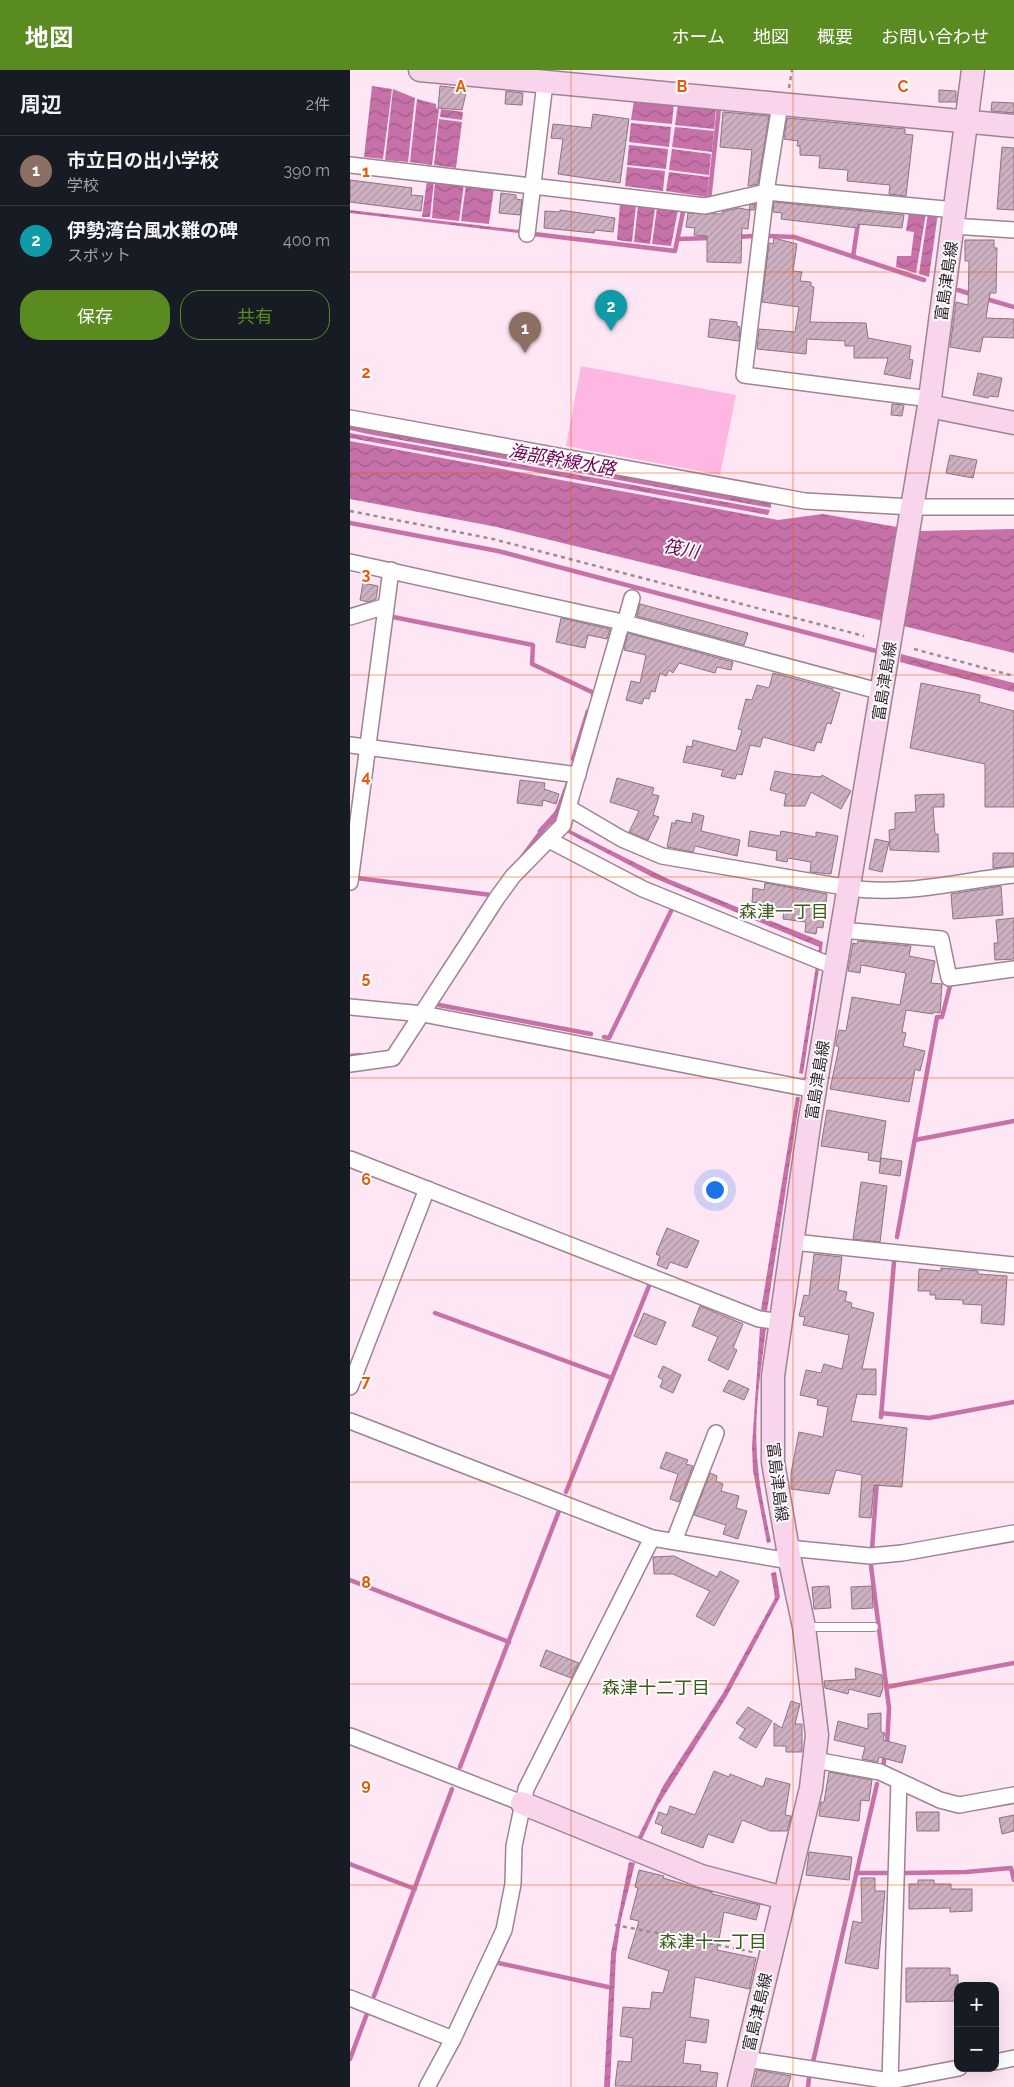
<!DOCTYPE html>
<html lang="ja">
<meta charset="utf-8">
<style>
body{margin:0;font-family:Raleway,"Noto Sans JP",sans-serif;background:#20242c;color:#f1f3f6}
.controls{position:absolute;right:15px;bottom:15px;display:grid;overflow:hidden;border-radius:10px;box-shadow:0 5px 20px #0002}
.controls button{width:45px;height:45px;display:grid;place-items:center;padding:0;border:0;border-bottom:1px solid #363941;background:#171b24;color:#f1f3f6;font:25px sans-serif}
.you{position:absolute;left:364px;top:1119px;width:18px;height:18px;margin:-12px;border:4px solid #fff;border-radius:50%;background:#1a73e8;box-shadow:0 0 0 8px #1a73e833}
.badge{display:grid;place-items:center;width:32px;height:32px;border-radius:50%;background:#598b21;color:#fff;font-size:16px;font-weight:700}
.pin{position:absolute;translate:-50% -41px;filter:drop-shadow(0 1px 2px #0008)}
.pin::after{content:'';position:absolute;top:26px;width:18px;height:15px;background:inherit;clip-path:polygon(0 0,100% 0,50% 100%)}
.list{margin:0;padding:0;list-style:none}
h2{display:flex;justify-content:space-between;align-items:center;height:65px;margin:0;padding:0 20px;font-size:21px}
h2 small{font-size:16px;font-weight:400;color:#9ea1a6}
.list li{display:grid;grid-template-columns:32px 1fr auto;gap:15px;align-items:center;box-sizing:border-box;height:70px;padding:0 20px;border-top:1px solid #363941}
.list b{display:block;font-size:19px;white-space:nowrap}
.list p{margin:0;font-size:16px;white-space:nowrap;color:#9ea1a6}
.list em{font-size:16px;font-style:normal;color:#9ea1a6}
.actions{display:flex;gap:10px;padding:15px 20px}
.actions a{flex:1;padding:11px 0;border:1px solid #598b21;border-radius:20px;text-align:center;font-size:18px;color:#598b21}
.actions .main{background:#598b21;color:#fff}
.map{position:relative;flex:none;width:664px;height:2017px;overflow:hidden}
header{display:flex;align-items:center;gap:30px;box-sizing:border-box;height:70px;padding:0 25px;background:#598b21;color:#fff}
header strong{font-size:24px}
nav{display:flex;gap:28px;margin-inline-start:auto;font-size:18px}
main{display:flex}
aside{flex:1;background:#171b24}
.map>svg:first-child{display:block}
</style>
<header>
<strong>地図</strong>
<nav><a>ホーム</a><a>地図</a><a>概要</a><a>お問い合わせ</a></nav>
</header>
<main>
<aside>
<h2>周辺<small>2件</small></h2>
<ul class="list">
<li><span class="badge" style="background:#8d6e63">1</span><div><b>市立日の出小学校</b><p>学校</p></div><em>390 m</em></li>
<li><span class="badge" style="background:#0f9aa8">2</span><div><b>伊勢湾台風水難の碑</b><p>スポット</p></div><em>400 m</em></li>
</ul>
<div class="actions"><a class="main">保存</a><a>共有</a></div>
</aside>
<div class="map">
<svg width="664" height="2017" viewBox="0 0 664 2017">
<defs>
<pattern id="water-waves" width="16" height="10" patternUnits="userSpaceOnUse" patternTransform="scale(1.25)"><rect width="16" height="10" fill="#c771a9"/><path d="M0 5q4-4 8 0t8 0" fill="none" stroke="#a25d8a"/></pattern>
<pattern id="building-hatch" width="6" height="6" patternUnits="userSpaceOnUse" patternTransform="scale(1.25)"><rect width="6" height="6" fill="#cdb0c1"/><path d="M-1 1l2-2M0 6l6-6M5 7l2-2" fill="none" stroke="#b097a6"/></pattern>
</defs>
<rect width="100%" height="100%" fill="#ffe6f4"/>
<polygon fill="#feb7e3" points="231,296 386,325 370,405 216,376"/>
<g fill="url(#water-waves)">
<polygon points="22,16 42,19 33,89 14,87"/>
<polygon points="43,19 65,28 58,92 35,90"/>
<polygon points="67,29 86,34 86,38 89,39 82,95 60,92"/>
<polygon points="284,30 324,33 322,54 281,50"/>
<polygon points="328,34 366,39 364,59 325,55"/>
<polygon points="91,39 113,42 112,50 90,47"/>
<polygon points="89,49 112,52 106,98 84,95"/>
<polygon points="281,53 321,57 319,77 279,72"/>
<polygon points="325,57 364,61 362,82 322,77"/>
<polygon points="279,75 318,79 316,99 277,95"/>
<polygon points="322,79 361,84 359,105 319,100"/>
<polygon points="277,97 315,101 313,121 275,116"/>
<polygon points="319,102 359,107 357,127 316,121"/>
<polygon points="77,110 84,111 80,147 72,147"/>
<polygon points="85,111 114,114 109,151 82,148"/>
<polygon points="116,115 144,118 139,154 111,151"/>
<polygon points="270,134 286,135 282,172 267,170"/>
<polygon points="288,136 305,138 300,174 284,172"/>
<polygon points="307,138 328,140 321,176 302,174"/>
<polygon points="0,140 169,160 169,163 0,143"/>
<polygon points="559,142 576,143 566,203 546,197 547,186 561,186 564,162 556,161"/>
<polygon points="578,143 588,143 579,207 569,204"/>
<polygon points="0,355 421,433 421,438 18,364 0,360"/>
<polygon points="0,363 420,440 418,445 0,368"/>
<polygon points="0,371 428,450 473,444 570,461 664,459 664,583 147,457 0,429"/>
<polygon points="551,584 664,613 664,622 550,592"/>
<polygon points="216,712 220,713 207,747 209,754 216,758 316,808 473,872 453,1004 449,1003 469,877 304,808 201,754 191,764 187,761 205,741"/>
<polygon points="446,1027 450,1027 417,1241 411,1240"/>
<path d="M410,1258L416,1259C410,1305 403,1350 408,1397C410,1422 416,1447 421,1472L417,1473L403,1401L402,1376Z"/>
<polygon points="426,1502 430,1527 377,1626 307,1737 292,1769 288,1767 313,1716 373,1623 425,1528 421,1503"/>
<polygon points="279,1792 285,1793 271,1850 266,1885 260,2017 254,2017 261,1883"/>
</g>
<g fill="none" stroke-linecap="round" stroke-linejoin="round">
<g stroke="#c771a9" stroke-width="4.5">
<polyline points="355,130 359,130 369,38"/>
<polyline points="184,164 325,181 333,142"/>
<polyline points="419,166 444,167 574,210"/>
<polyline points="386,167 404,166"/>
<polyline points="328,169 361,168"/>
<polyline points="503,187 510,140"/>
<polyline points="608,220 624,225"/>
<polyline points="633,228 664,237"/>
<polyline points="0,453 148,481 530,582"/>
<polyline points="43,547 183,575 182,594 244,623 243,626"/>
<polyline points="223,689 238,641"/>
<polyline points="172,787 193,759"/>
<polyline points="7,808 141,825 144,822"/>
<polyline points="89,935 241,964"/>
<polyline points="254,967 259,968 322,839"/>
<polyline points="0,986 10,985"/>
<polyline points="565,1070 664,1051"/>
<polyline points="547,1167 587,947 592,947 600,916"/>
<polyline points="85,1243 262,1308"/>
<polyline points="531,1343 579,1348 664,1332"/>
<polyline points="531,1347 544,1192"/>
<polyline points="216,1422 301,1211"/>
<polyline points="522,1479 527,1410"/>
<polyline points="521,1496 539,1638 537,1676"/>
<polyline points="0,1510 159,1572"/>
<polyline points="537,1617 664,1593"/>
<polyline points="110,1697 209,1441"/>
<polyline points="533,1698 535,1683"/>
<polyline points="0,1794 65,1819"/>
<polyline points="506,1803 539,1803"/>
<polyline points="555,1803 616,1802 661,1798 664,1810"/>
<polyline points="144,1892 258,1917"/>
<polyline points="24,1926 102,1719"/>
<polyline points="0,1989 18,1941"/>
<polyline points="463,1992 527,1714"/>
<polyline points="458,2017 459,2008"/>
</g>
</g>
<g fill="url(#building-hatch)" stroke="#8e7383">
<polygon points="90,16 117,19 112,40 88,38"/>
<polygon points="589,20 606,21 606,32 589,32"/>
<polygon points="156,21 173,23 172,35 155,34"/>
<polygon points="642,32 664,33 664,43 641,41"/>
<polygon points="373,42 419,46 408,114 398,116 402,80 370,77"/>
<polygon points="243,44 279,49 270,113 208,104 213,69 201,68 203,54 241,58"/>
<polygon points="437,48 555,59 555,64 563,65 556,126 539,124 540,115 497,111 498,100 469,98 470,86 450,85 450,76 447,76 448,71 434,69"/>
<polygon points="652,77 664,78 664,140 647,139"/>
<polygon points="0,110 62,118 61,125 73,126 71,141 0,132"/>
<polygon points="151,123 166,125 166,129 172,130 170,145 149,143"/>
<polygon points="424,132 554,145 552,158 508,154 508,158 431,149 432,143 423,142"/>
<polygon points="405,134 404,140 400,140 398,159 392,158 391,193 357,192 357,166 344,165 345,158 336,157 338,143 372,144 372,142 389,138 399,140 400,135"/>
<polygon points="210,140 265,148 263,162 245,160 244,163 194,158 195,141 210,142"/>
<polygon points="424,168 447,174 443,201 452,202 450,211 461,212 461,216 464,217 460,252 516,253 518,268 561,276 559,289 563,290 560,309 534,304 538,288 504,288 504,276 495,276 495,271 457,269 456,284 407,279 409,259 445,262 449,237 412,232 419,173 423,174"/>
<polygon points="615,170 644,170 644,178 647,178 646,223 640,223 636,248 664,249 664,268 633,267 630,282 600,277 606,232 618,235 619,191 615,191"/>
<polygon points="360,249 387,252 387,256 390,257 389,271 358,267"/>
<polygon points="628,303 652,308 648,327 639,326 638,328 623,325"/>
<polygon points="542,334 554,335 552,346 541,345"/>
<polygon points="600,385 627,390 623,408 596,403"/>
<polygon points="13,513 28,516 26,529 18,532 10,530"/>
<polygon points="290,534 398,563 394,575 287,546"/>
<polygon points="211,548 260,559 257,569 238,565 235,578 206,572"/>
<polygon points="278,563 383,592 381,600 367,597 365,603 329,593 323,603 319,600 316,606 310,603 305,622 301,621 299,629 294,628 292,634 276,630 281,611 290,613 296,585 274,580"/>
<polygon points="423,603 483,619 483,621 490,623 481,654 477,653 471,673 467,672 464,681 413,667 410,677 400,675 392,705 387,704 385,709 371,706 373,700 333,692 337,676 342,677 343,670 386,681 392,660 388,659 396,629 402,630 407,615 419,618"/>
<polygon points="571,613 630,625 629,632 664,641 664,737 635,737 635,694 560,678"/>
<polygon points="425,701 440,704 471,707 472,705 501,721 491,739 461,722 455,736 434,736 436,724 420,720"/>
<polygon points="267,708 304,718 302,724 309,726 303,745 309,747 298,770 279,762 289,741 260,732"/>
<polygon points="170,710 195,713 194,719 209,724 206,734 193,730 192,736 167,733"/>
<polygon points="594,724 594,737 583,737 585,764 588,764 589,782 540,780 539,760 545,759 545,743 566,742 565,725"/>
<polygon points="343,743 354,746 351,761 390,770 387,786 345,776 343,782 317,777 322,752 325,754 326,750 341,753"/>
<polygon points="400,761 430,766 431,761 466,767 466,762 488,766 481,804 460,802 461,792 438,788 437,792 426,790 427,781 398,776"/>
<polygon points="525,769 539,772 532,802 519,799"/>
<polygon points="643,783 664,783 664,796 643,798"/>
<polygon points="415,813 477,824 473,858 467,857 466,864 455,862 456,852 433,849 434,839 412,836 412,834 402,832 403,818 414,820"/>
<polygon points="651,816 653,845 603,849 601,824"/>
<polygon points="664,848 664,889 645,890 644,873 648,873 646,850"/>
<polygon points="508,871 561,876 559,886 585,891 581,913 592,914 590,943 583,942 583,944 556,940 552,962 556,963 553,976 575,981 570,1001 565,999 559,1032 480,1019 489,977 486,976 486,973 489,960 496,961 502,927 550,935 556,903 511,895 510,903 498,901 503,873 507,874"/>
<polygon points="477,1040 536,1051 530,1092 518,1090 519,1083 471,1076"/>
<polygon points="531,1088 552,1091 550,1106 529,1103"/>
<polygon points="511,1112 537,1116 530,1172 503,1169"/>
<polygon points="317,1158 349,1171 337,1198 320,1192 317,1199 307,1195 310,1186 306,1184"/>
<polygon points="464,1184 492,1187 488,1220 497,1222 495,1231 502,1233 501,1237 524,1243 512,1299 526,1299 526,1325 507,1324 501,1351 557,1358 552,1417 524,1415 521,1448 509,1447 512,1405 486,1400 479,1424 441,1419 441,1403 449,1362 473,1367 478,1337 467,1335 468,1329 450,1325 456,1300 471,1303 474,1294 492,1299 499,1265 453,1255 455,1247 449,1246 454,1225 459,1226"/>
<polygon points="591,1198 628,1201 628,1204 657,1206 654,1255 631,1253 632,1235 613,1234 613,1230 585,1229 586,1225 580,1225 580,1221 568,1221 569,1199 591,1201"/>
<polygon points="350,1236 393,1254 383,1278 387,1280 378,1300 358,1290 368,1267 342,1256"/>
<polygon points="294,1243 316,1252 306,1275 284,1266"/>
<polygon points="313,1296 331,1305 323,1323 310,1317 313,1310 308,1307"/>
<polygon points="379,1310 399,1319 394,1330 373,1321"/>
<polygon points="316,1382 338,1390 336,1394 343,1396 329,1432 320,1429 328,1404 310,1398"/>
<polygon points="360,1403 367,1406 366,1411 373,1414 371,1421 389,1426 386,1438 397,1441 388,1469 373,1464 376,1455 344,1445"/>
<polygon points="324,1486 367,1507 370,1501 389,1511 364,1556 346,1546 360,1521 323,1504 304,1504 303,1487"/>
<polygon points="479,1516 481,1538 464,1539 462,1517"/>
<polygon points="522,1516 523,1538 502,1539 501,1517"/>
<polygon points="196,1580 229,1593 221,1608 190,1596"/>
<polygon points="505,1598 532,1605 533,1618 530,1627 499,1619 498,1624 475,1618 474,1611 506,1609"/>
<polygon points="441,1631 450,1634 445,1654 452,1654 452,1682 436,1682 436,1676 424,1676 424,1653 432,1658"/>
<polygon points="398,1637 422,1651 406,1678 389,1668 395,1659 386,1653"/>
<polygon points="531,1643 531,1662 535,1663 533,1670 556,1676 552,1693 529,1687 528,1692 512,1689 515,1677 484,1670 488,1651 518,1659 518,1644"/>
<polygon points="364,1701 379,1707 380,1704 413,1717 416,1708 440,1714 435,1745 441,1746 437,1761 420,1761 392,1750 383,1773 358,1764 353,1778 311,1763 313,1756 305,1753 309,1742 317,1745 320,1736 345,1745"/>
<polygon points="479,1702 522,1710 519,1731 511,1730 509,1751 469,1746 471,1732 474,1732"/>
<polygon points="566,1742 589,1742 589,1761 567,1761"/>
<polygon points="664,1745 664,1761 652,1764 649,1748"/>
<polygon points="459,1782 502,1787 499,1810 456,1805"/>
<polygon points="289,1800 314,1806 313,1808 362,1822 362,1824 410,1835 406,1850 374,1842 367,1880 406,1888 399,1919 345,1907 340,1947 359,1950 356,1973 336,1970 333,1993 351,1995 350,2001 368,2003 366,2017 265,2016 268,1991 281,1992 283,1968 270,1966 273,1937 300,1939 302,1922 313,1923 319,1901 278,1888 289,1851 280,1849 288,1818 285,1817"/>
<polygon points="511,1808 525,1808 525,1821 535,1821 528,1899 495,1893 503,1851 512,1853"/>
<polygon points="568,1810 584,1810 584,1814 601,1814 601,1819 622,1819 622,1841 600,1842 600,1838 559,1839 559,1814 568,1814"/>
<polygon points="556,1898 600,1898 600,1905 608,1905 608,1931 556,1932"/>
<polygon points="407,2000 441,2006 438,2017 403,2017"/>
</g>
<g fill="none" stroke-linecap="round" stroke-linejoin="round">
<defs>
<polyline id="lane" points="456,1557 524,1557"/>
<g id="street">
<polyline points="430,34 416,122 394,305 580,329"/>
<polyline points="0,95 355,136 416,122 605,140"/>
<polyline points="603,156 664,160"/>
<polyline points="177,164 195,13"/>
<polyline points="0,348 455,431 562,437 664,437"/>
<polyline points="0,492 272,552 532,622"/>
<polyline points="0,547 36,536"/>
<polyline points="275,553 282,528"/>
<polyline points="0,675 228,705"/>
<path d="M219,738L272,769L312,786L500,818C555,826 609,811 664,805"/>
<polyline points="199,770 293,819 485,897"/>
<polyline points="0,812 41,500"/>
<polyline points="492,860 591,869 599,908 664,899"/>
<polyline points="0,937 73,944 465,1020"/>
<polyline points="0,994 43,988 147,828 163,806 213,755 272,552"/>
<polyline points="0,1089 409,1249 432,1252"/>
<polyline points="443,1172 664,1195"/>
<polyline points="0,1317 77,1119"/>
<polyline points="0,1351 302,1468 440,1491"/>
<polyline points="324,1471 366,1363"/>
<polyline points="438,1478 520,1486 552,1483 664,1463"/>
<polyline points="0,1666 172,1733"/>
<polyline points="465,1690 530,1702 590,1730 609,1735 664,1725"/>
<polyline points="0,1928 103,1969"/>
<polyline points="396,1989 540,2011 609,1998"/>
<polyline points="645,1992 664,1988"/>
<polyline points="540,2011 549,1711"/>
<polyline points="77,2017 103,1969 154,1860 163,1814 164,1776 176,1719 302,1468"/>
</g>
<g id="secondary">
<polyline points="70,0 664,56"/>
<polyline points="579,336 664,353"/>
<polyline points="172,1733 351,1806 434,1828"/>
<polyline points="389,2017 461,1718 467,1665 454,1557 440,1491 423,1392 423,1306 460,1049 579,336 623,0"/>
</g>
</defs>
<use href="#lane" stroke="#9e8393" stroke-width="10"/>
<use href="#street" stroke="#9e8393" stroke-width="18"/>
<use href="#secondary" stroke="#9e8393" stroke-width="25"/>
<g stroke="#9d8a95" stroke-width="2.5" stroke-dasharray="4 4" stroke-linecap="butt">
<polyline points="439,18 442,0"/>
<polyline points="0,441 143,469 514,566"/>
<polyline points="564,579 664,606"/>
<polyline points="265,1855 404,1882"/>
</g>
<use href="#lane" stroke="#fff" stroke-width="8"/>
<use href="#street" stroke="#fff" stroke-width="15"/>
<use href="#secondary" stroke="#f9d4ed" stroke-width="22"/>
</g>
<path fill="none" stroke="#e8590c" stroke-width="1" stroke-opacity="0.55" d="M221,0V2017M443,0V2017M0,202H664M0,403H664M0,605H664M0,807H664M0,1008H664M0,1210H664M0,1412H664M0,1614H664M0,1815H664"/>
<g text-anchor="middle" stroke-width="4" stroke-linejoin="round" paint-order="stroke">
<g font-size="16" fill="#31252c" stroke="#fbfbfb">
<text transform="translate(596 211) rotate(-82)" y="6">富島津島線</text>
<text transform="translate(534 611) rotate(-81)" y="6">富島津島線</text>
<text transform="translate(467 1010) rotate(-81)" y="6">富島津島線</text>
<text transform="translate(428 1412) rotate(83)" y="6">富島津島線</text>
<text transform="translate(407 1942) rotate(-77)" y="6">富島津島線</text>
</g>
<g font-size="18" font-style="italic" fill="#6f0055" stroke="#fbfbfb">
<text transform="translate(212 390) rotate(10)" y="6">海部幹線水路</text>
<text transform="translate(331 479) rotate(11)" y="6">筏川</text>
</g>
<g font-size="18" fill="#3c5c1b" stroke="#fbfbfb">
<text x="434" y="848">森津一丁目</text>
<text x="306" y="1624">森津十二丁目</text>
<text x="363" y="1878">森津十一丁目</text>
</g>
</g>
<g font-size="16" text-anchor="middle" font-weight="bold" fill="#e8590c" stroke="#fbfbfb" stroke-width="4" stroke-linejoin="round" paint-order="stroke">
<text x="111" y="22">A</text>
<text x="332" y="22">B</text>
<text x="553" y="22">C</text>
<text x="16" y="107">1</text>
<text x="16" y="308">2</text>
<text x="16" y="510">3</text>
<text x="16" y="712">4</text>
<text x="16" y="913">5</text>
<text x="16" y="1115">6</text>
<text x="16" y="1317">7</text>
<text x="16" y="1518">8</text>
<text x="16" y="1720">9</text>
</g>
</svg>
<div class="controls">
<button>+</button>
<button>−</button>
</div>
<div class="you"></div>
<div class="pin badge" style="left:175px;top:283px;background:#8d6e63">1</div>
<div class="pin badge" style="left:261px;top:261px;background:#0f9aa8">2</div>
</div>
</main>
